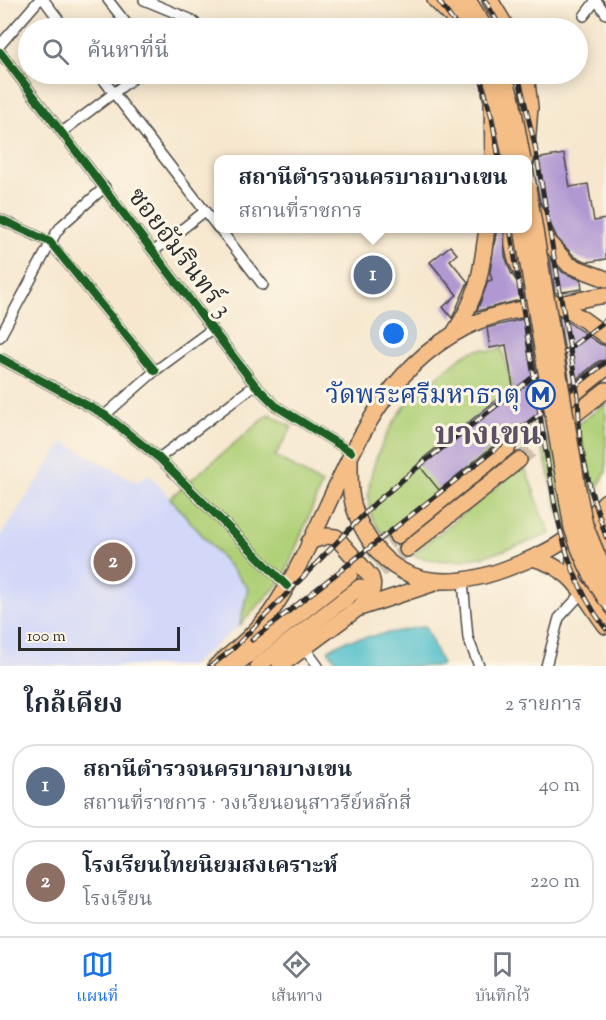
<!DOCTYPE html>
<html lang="th">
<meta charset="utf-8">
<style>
body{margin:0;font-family:"Sorts Mill Goudy","Noto Serif Thai",serif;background:#f2f2f3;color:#1f2937}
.scale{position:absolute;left:18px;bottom:15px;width:162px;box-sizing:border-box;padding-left:6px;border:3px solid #2b2b2b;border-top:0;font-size:16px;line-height:21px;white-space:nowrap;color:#2b2b2b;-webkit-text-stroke:4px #fcf5e5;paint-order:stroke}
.you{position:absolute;left:394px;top:334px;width:21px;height:21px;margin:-15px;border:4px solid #fff;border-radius:50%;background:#1a73e8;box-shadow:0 0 0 9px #1a73e833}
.badge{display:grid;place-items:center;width:39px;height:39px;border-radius:50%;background:#1a73e8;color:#fff;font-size:20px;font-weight:700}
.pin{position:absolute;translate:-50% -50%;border:3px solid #fff;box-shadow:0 2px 6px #0006}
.popup{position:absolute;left:214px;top:155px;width:318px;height:78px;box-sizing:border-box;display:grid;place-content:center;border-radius:12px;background:#fff;filter:drop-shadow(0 2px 4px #0005);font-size:20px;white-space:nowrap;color:#747a83}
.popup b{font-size:22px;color:#1f2937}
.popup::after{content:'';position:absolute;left:50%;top:100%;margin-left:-12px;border:12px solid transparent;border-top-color:#fff}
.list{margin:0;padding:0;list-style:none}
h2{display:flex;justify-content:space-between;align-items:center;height:78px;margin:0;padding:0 24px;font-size:26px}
h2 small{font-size:20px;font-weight:400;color:#747a83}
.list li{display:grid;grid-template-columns:39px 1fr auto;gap:18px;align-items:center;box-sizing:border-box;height:84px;margin:0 12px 12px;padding:0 12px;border:2px solid #e0e1e3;border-radius:24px}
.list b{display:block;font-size:22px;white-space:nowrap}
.list p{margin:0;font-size:20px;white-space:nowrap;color:#747a83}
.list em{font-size:20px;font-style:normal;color:#747a83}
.icon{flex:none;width:33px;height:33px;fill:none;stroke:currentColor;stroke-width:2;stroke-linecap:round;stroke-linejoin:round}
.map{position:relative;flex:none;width:606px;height:666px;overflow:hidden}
.search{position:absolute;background:#fff;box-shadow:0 3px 15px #0003;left:18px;right:18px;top:18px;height:66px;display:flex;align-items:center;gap:15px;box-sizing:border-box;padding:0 21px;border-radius:33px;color:#747a83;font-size:22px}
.sheet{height:270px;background:#fff}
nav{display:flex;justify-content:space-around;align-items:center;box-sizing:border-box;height:84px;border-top:2px solid #e0e1e3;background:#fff;font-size:16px;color:#747a83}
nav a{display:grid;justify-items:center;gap:3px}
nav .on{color:#1a73e8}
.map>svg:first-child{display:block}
</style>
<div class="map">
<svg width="606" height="666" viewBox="0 0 606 666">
<rect width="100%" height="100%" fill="#fcf5e5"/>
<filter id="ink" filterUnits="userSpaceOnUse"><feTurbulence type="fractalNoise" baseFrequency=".0167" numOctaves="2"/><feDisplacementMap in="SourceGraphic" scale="12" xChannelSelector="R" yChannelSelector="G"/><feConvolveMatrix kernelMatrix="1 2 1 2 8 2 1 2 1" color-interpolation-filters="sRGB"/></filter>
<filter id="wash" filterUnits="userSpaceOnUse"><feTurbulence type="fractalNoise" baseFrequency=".008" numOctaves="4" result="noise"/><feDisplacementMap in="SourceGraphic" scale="24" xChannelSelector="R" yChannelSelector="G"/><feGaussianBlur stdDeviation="1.35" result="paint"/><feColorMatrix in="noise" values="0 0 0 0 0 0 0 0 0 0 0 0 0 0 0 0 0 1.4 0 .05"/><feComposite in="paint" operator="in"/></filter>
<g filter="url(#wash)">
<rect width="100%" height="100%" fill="#f6e7ce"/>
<polygon fill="#d3d8f9" points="64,442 136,482 149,474 249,588 240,625 190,666 0,666 0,536"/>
<g fill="#b0d078" stroke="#6e7e52" stroke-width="1.5">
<path d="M483,349L489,351L502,349L525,430L387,537C346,505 383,432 409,401C418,391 431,382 441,374C457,361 462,352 483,349Z"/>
<polygon points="606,403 606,472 589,502 567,524 561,520 543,451"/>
<polygon points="269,414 292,427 275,456 322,484 283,579 240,625 248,588 170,498"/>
<path d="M524,465L550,534C505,550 459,571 412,555Z"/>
</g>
<polygon fill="#53c0cc" stroke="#3f767c" stroke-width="1.5" points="425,626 442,664 440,666 340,666 328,650 345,641"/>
<g id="blocks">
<g fill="#b098d2">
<polygon points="564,154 570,187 588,184 594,221 606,219 606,259 588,262 575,257 557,238 540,201 533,167 536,159"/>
<polygon points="497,228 504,228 505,256 511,273 522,289 524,299 477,311 488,281 492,280 490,272"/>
<polygon points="450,246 457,254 450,260 468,282 452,318 443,307 457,295 430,262"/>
<polygon points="550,258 562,272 581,280 582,289 555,293"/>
<polygon points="559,316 600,344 606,346 606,360 599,361 570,384"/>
<polygon points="527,318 543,412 511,438 502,439 439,490 418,464 426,456 513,387 506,345 490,348 487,328"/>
</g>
</g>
</g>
<g filter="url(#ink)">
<use href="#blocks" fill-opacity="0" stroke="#494743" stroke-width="1.5"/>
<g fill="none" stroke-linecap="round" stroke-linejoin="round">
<g stroke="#cdc1ad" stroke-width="15" stroke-dasharray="15 8" stroke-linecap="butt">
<polyline points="508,447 560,405"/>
<polyline points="519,460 564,423"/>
<polyline points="352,572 397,536"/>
<polyline points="362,585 407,549"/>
</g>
<defs>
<g id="minor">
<polyline points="44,0 65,28"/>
<polyline points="108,0 130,28"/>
<polyline points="144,0 190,19 195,23 196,28"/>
<polyline points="584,16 596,0 606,14"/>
<polyline points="0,45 39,0"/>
<polyline points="0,52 255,385 276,406 351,452"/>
<polyline points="99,74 218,228"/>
<polyline points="62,132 139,74"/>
<polyline points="0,219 50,242 155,371"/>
<polyline points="219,228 263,285"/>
<polyline points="153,252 205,211"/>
<polyline points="0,337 56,233 62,225 105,187"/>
<polyline points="0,358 105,415 159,458 287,586"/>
<polyline points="105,415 155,371 212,329"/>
<polyline points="159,458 255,385"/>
<polyline points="463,581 468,638 479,666"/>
<polyline points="304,647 318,666"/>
<polyline points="546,666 559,618 582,593"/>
</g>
<g id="primary">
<polyline points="435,0 463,28"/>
<polyline points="451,0 465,21"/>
<polyline points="468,0 485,28"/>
<polyline points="490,0 507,28"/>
<polyline points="526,74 530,107 526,160"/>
<polyline points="490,91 492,101 493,160"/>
<polyline points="534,209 549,243 569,265 606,279"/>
<path d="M514,228C509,252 519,271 534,288"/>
<polyline points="556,303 584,320 606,336"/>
<path d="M454,333C479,294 481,274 487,228"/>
<polyline points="560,405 605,369"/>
<polyline points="569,419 606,390"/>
<path d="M350,461C350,471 350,482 351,493C353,508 359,523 367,536C400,592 459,588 513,566C531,559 551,551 566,539C580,529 593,514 606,501"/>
<polyline points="606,503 601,534 606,556"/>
<polyline points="397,536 508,447"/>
<path d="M309,542L327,536L336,537L371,577C376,590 369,597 360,607"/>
<polyline points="407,549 519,460"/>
<path d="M533,558C575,570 581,593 606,626"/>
<path d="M573,579L574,557L579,545C592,539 596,545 605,555"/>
<path d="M216,666C236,650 256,633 271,612C340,512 354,376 477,322C503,311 529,308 557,304C573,302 590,297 606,295"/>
<polyline points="234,666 350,574"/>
<polyline points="258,666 360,587"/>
<polyline points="280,666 357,609 435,583"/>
</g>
</defs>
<use href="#minor" stroke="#494743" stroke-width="12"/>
<use href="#primary" stroke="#494743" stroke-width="18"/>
<use href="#minor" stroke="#fff" stroke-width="9"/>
<use href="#primary" stroke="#f6be87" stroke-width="15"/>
<defs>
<g id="rail">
<polyline points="438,0 458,28"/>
<polyline points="485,0 501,28"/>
<polyline points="480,74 492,118 499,160"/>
<polyline points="518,74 535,146 578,396 580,443 591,491 606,537"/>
<path d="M510,228L553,495C562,544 575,589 606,629"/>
<polyline points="252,640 606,362"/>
<polyline points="211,666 235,647 375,503 419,466 606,320"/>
</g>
</defs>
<use href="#rail" stroke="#2b2b2b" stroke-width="5"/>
<use href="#rail" stroke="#fcf5e5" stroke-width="3" stroke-dasharray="9" stroke-linecap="butt"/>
<defs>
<g id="primary-bridge">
<polyline points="490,74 500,107 511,160"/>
<polyline points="504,74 512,100 523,160"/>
<polyline points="528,188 579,495 585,525 606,576"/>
<path d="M522,228L572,528C580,554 590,576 606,599"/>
</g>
</defs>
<use href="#primary-bridge" stroke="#494743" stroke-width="18" stroke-linecap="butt"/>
<use href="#primary-bridge" stroke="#f6be87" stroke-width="15"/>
<defs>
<g id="cycleway">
<polyline points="0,52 255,385 276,406 351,452"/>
<polyline points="0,219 50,242 155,371"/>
<polyline points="0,358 105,415 159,458 287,586"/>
</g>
</defs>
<use href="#cycleway" stroke="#fcf5e5" stroke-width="11"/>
<use href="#cycleway" stroke="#1b5e20" stroke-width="8"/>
</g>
</g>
<defs>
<symbol id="metro-ring" viewBox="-11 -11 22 22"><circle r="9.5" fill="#fcf5e5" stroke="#1a4fb4" stroke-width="1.5"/><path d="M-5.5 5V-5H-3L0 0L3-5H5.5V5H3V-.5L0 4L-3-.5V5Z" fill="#1a4fb4"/></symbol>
</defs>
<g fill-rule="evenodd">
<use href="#metro-ring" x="524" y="378" width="33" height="33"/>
</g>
<g text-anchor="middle" stroke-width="6" stroke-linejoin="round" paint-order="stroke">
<g font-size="26" fill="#2b2b2b" stroke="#fcf5e5">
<text transform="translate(181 252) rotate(53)" y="9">ซอยอัมรินทร์ 3</text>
</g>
<g font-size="26" fill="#164399" stroke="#fcf5e5" text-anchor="end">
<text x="520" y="403">วัดพระศรีมหาธาตุ</text>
</g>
<g font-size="32" font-weight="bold" fill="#5a5165" stroke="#fcf5e5">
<text x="488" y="444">บางเขน</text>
</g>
</g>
</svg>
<div class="scale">100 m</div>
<div class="you"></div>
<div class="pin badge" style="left:373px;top:275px;background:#5c6f8a">1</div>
<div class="popup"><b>สถานีตำรวจนครบาลบางเขน</b>สถานที่ราชการ</div>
<div class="pin badge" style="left:113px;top:562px;background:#8d6e63">2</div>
<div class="search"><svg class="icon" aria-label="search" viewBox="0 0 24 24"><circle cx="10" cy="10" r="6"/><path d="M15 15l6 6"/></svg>ค้นหาที่นี่</div>
</div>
<section class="sheet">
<h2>ใกล้เคียง<small>2 รายการ</small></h2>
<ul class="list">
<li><span class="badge" style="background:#5c6f8a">1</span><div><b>สถานีตำรวจนครบาลบางเขน</b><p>สถานที่ราชการ · วงเวียนอนุสาวรีย์หลักสี่</p></div><em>40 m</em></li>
<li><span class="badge" style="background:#8d6e63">2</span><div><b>โรงเรียนไทยนิยมสงเคราะห์</b><p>โรงเรียน</p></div><em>220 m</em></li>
</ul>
</section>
<nav>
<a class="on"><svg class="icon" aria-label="map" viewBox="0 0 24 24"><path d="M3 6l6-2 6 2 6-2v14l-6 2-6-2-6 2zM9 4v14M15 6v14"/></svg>แผนที่</a>
<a><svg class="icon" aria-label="directions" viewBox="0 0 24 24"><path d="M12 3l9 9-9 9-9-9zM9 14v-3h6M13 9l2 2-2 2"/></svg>เส้นทาง</a>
<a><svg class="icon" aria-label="saved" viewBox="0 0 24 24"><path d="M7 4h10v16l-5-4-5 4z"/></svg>บันทึกไว้</a>
</nav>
